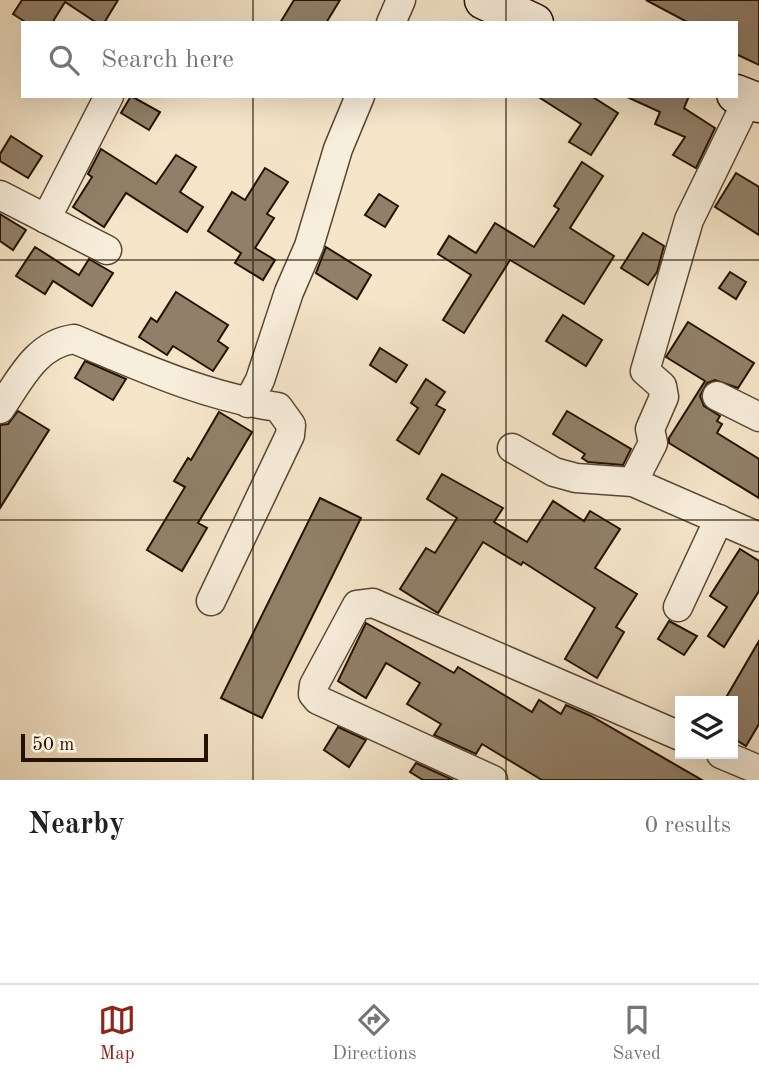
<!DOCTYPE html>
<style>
body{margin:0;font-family:"Old Standard TT",serif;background:#f6f6f6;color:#202124}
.controls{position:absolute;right:21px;bottom:21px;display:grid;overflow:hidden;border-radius:0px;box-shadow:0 7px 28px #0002}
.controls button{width:63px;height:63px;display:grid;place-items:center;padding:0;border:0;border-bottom:2px solid #e0e0e0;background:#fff;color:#202124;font:35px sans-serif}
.scale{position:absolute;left:21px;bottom:18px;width:187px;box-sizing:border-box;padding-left:7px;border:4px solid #241201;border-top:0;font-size:19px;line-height:24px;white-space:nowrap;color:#241201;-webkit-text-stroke:5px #f8eedc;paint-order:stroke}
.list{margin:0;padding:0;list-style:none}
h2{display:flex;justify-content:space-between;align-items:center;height:91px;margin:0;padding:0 28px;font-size:30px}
h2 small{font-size:23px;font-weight:400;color:#757577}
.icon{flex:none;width:38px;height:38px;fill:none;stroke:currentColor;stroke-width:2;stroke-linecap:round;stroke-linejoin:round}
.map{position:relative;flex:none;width:759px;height:780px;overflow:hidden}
.search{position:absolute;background:#fff;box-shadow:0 7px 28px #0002;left:21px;right:21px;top:21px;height:77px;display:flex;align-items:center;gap:18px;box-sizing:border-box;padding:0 24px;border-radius:0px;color:#757577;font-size:26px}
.sheet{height:203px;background:#fff}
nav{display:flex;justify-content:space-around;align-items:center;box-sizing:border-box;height:98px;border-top:2px solid #e0e0e0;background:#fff;font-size:19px;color:#757577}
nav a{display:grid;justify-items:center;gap:4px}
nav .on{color:#8f2418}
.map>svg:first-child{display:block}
</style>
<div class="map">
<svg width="759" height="780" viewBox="0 0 759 780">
<rect width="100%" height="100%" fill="#f5e5c9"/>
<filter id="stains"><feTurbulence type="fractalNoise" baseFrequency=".00286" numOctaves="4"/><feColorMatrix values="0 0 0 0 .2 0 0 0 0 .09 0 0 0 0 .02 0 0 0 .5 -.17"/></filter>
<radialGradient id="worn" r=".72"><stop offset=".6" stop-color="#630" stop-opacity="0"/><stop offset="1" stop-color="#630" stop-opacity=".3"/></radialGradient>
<g fill="#918069" stroke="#241201" stroke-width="2">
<polygon points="22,0 118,0 104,23 97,23 65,2 52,23 27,23 13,14"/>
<polygon points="294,0 340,0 326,23 280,23"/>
<polygon points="646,0 759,0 759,65 736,54 736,23 689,23"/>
<polygon points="131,96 160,112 149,130 121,113"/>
<polygon points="537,96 591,96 618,113 591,155 569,142 581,124"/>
<polygon points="625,96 689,96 684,108 715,128 696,168 673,155 685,137 655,124 660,112"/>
<polygon points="11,136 42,156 28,178 0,161 0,154"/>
<polygon points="101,149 156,184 176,155 196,167 180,192 203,207 187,232 126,193 104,227 73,207 92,177 88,174"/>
<polygon points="582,162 603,176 570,228 614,256 584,304 510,260 464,333 443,320 471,275 438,254 449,236 476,253 495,223 534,247 559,209 554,206"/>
<polygon points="265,168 288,182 267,214 274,218 255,248 275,260 263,280 235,263 241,253 208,231 232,192 245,200"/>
<polygon points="736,173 759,187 759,235 715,207"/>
<polygon points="379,194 398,206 385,227 365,215"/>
<polygon points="0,214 26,230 13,250 0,241"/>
<polygon points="643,233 664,246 657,272 648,285 621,268"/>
<polygon points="35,247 79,275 89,259 113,273 92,306 53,281 45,294 16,276"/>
<polygon points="326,247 371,275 357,299 316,273"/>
<polygon points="730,272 746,282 736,299 719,288"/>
<polygon points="176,292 228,325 218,341 228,348 213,371 173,346 167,355 139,337 151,318 157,322"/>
<polygon points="563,315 602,340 586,366 546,341"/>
<polygon points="688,322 754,363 738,388 715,380 707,383 700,396 704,406 720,416 717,421 722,424 717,433 759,459 759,498 669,443 669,438 705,381 666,357"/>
<polygon points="380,348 407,365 396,382 370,365"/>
<polygon points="85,361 126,379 113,400 75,378"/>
<polygon points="426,379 445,392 436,405 445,410 419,454 397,440 418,408 411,403"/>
<polygon points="18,411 49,430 0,508 0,425 8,424"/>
<polygon points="567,411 631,449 623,465 588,462 582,458 585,454 553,434"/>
<polygon points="219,412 252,432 198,523 207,528 182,571 147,550 185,487 174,481 188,458 191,460"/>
<polygon points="442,474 503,508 494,522 527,542 553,501 584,521 590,511 620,529 595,568 637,594 616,627 624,632 597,678 565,659 595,608 523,562 521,565 483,542 438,613 400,589 426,548 435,553 457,518 427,499"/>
<polygon points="320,498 361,518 262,718 221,698"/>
<polygon points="740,549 759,561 759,591 724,647 708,636 727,607 710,596"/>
<polygon points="669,621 697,636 684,655 658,639"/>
<polygon points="366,623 454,673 458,667 532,712 539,700 561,714 566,705 591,716 702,780 542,780 482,744 476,754 434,735 441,724 407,704 420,683 386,663 366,698 338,681"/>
<polygon points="759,641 759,724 746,746 733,738 733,701 724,701"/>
<polygon points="338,727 366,740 349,767 324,750"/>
<polygon points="416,763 453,780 423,780 410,772"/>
</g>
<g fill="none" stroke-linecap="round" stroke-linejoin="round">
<defs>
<g id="street">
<polyline points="391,23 401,0"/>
<polyline points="0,195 107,250"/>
<polyline points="46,219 109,96"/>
<polyline points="717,396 759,417"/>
<polyline points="248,403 260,380 289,292 309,246 338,149 360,96"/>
<path d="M0,409C20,380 36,344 74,339C141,367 206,397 278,407L291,425L290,435L211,601"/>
<polyline points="512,448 554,472 576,478 633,482 759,537"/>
<polyline points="633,482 653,443 650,429 664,397 662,386 645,371 689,220 748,99"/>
<polyline points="678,607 719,519"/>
<polyline points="721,754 759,770"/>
<polyline points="493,780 318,700 313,694 314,685 357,605 373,603 680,736"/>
</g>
<g id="secondary">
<polyline points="484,0 534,23"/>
<polyline points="736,94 759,103"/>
</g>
</defs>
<use href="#street" stroke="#584733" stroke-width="31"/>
<use href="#secondary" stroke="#241201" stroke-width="41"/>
<use href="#street" stroke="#f8eedc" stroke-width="28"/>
<use href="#secondary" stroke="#f8eedc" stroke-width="38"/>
</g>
<path fill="none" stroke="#241201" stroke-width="2" stroke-opacity="0.55" d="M253,0V23M506,0V23M253,96V780M506,96V780M0,260H759M0,520H759"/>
<rect width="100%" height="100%" filter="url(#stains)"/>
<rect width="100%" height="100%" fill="url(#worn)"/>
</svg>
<div class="controls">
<button><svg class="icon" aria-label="layers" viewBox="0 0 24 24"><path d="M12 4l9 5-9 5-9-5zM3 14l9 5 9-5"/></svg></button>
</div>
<div class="scale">50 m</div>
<div class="search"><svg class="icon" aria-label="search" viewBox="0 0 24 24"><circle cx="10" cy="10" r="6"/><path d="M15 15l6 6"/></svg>Search here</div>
</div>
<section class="sheet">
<h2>Nearby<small>0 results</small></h2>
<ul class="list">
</ul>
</section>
<nav>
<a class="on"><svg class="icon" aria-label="map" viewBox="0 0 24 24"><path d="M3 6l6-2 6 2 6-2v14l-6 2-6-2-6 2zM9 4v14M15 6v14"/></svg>Map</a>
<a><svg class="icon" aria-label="directions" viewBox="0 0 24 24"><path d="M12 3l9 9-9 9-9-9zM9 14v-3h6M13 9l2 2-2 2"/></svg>Directions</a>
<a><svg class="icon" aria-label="saved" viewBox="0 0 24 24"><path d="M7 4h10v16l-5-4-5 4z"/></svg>Saved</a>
</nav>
